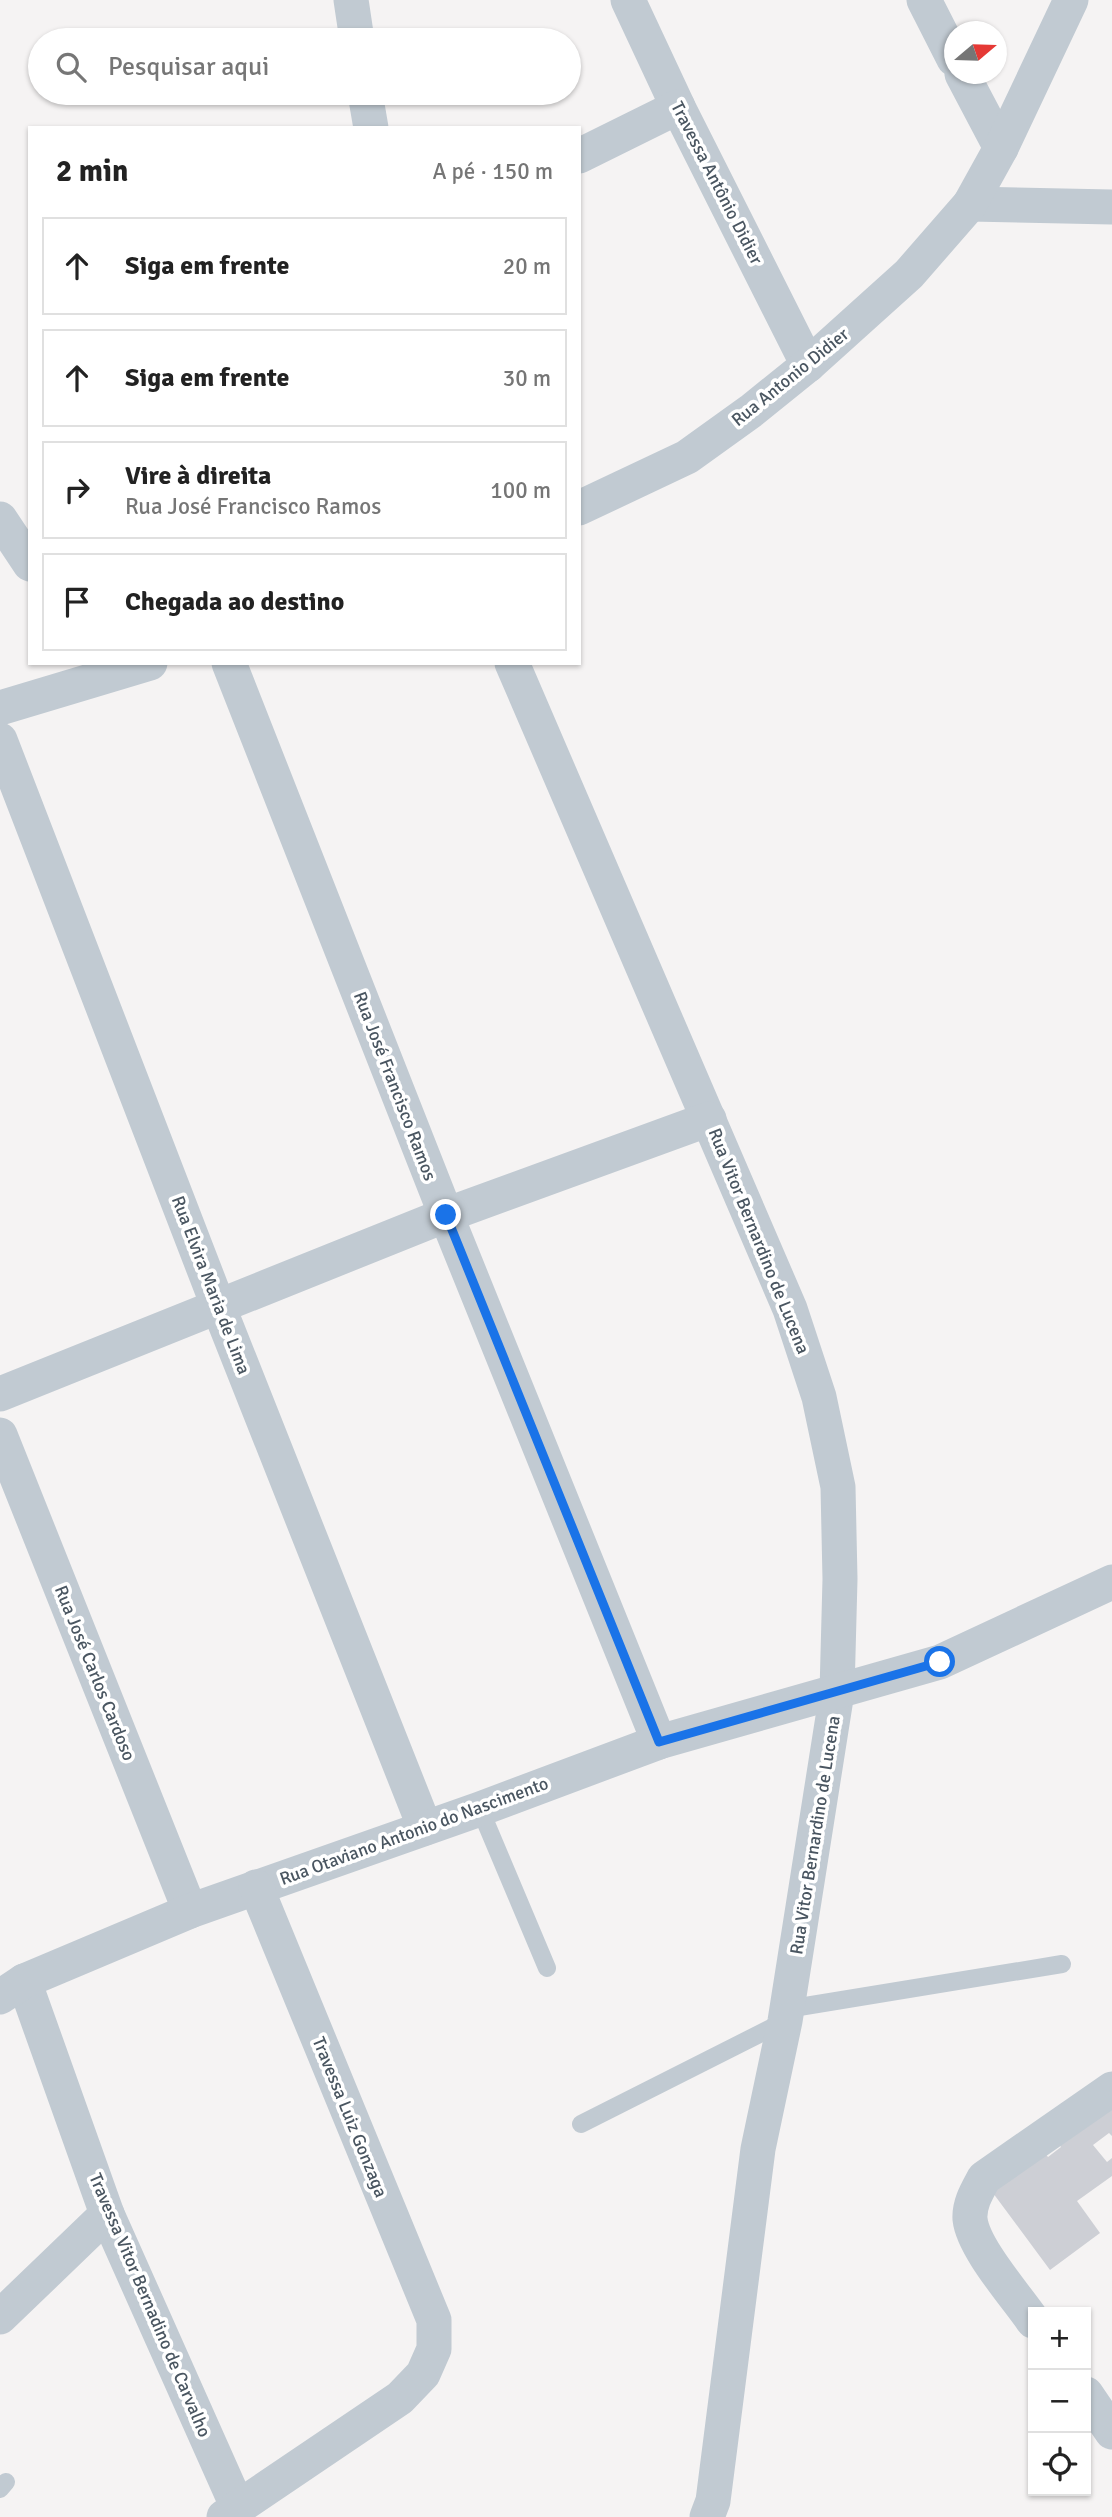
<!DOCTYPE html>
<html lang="pt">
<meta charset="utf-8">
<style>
body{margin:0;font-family:Signika,sans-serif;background:#f6f6f6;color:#222}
.controls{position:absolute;right:21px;bottom:21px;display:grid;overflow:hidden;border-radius:0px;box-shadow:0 2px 5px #0004}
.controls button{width:63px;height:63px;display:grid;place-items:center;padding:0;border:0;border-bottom:2px solid #e0e0e0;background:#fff;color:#222;font:35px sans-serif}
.compass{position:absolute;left:944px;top:21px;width:63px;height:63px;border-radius:50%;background:#fff;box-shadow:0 2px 5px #0004;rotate:71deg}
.stop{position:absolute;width:21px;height:21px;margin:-16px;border:5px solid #1a73e8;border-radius:50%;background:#fff}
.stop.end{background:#1a73e8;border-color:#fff;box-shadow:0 2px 7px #0008}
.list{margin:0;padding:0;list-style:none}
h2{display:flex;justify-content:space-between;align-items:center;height:91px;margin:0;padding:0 28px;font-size:30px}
h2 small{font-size:23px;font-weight:400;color:#767676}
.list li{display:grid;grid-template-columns:46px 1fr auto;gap:21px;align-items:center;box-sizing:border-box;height:98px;margin:0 14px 14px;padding:0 14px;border:2px solid #e0e0e0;border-radius:0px}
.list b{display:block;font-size:26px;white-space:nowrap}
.list p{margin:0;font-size:23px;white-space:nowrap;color:#767676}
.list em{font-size:23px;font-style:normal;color:#767676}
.icon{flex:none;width:38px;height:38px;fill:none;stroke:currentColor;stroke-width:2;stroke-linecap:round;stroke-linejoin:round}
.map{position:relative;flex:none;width:1112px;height:2517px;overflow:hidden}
.search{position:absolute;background:#fff;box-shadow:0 2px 5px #0004;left:28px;top:28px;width:553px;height:77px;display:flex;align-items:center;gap:18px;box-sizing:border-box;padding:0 24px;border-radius:38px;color:#767676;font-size:26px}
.panel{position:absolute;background:#fff;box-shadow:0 2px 5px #0004;left:28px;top:126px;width:553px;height:539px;border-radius:0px}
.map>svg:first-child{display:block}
</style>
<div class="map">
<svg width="1112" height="2517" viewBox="0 0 1112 2517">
<rect width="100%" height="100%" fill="#f5f3f3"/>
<polygon fill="#cdcfd5" points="1112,2099 1112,2136 1109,2133 1093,2145 1107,2162 1112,2158 1112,2176 1077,2201 1100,2233 1050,2270 990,2189 1043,2151 1048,2157 1061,2147 1056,2140"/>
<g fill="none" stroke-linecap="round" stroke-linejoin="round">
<g stroke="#c1cad2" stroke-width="18">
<polyline points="480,1809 547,1968"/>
<polyline points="787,2009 1062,1964"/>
<polyline points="581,2124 785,2021"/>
<polyline points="0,2489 6,2482"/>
</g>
<g stroke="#c1cad2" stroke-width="35">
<polyline points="351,0 357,40"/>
<polyline points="628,0 678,107 808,365"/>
<polyline points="924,0 954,59"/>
<polyline points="962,74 1001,148"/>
<polyline points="365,93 371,128"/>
<polyline points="579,156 678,107"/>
<polyline points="970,204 1112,207"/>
<polyline points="579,508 687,457 751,411 808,365 909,274 970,204 1001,148 1071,0"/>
<polyline points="0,519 30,564"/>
<polyline points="229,663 446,1215 659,1742"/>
<polyline points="512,663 790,1309 819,1397 838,1487 840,1579 837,1692 785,2021 758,2149 713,2501 707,2517"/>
<polyline points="0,708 150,663"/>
<polyline points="0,740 219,1308 425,1828"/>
<polyline points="0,1394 446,1215 709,1119"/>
<polyline points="0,1435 190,1911"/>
<polyline points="24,1981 107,2214 238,2508"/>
<polyline points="0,1997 24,1981 190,1911 480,1809 659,1742 940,1662 1112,1582"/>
<polyline points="0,2317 107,2214"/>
<path d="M1033,2321C1016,2296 973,2248 970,2219C969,2204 977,2191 984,2178L1112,2089"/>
<polyline points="1086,2394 1112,2432"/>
<polyline points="224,2517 400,2398 423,2374 434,2349 434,2320 256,1887"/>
</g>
</g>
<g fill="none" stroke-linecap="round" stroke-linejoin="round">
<polyline stroke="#1a73e8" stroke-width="9" points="446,1215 659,1742 940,1662"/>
</g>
<g text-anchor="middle" stroke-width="7" stroke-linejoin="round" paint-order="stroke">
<g font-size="18" fill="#4a5661" stroke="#fff">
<text transform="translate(717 183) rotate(63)" y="6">Travessa Antônio Didier</text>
<text transform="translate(790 377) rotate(-39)" y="6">Rua Antonio Didier</text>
<text transform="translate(395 1086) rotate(69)" y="6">Rua José Francisco Ramos</text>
<text transform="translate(759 1241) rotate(68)" y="6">Rua Vitor Bernardino de Lucena</text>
<text transform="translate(211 1285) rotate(69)" y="6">Rua Elvira Maria de Lima</text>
<text transform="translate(95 1673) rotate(68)" y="6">Rua José Carlos Cardoso</text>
<text transform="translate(414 1831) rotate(-20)" y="6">Rua Otaviano Antonio do Nascimento</text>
<text transform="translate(815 1835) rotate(-81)" y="6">Rua Vitor Bernardino de Lucena</text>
<text transform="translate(350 2117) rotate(68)" y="6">Travessa Luiz Gonzaga</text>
<text transform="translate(150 2305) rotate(67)" y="6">Travessa Vitor Bernadino de Carvalho</text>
</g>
</g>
</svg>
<div class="controls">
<button>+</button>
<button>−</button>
<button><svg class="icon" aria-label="locate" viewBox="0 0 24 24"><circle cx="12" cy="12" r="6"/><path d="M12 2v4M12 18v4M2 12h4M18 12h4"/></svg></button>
</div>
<svg class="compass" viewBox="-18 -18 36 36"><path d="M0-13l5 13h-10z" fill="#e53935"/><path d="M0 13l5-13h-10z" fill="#767676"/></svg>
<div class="stop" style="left:940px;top:1662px"></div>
<div class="stop end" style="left:446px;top:1215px"></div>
<div class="search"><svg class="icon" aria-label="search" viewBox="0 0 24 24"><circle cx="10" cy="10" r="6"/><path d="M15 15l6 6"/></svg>Pesquisar aqui</div>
<section class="panel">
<h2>2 min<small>A pé · 150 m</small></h2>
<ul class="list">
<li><svg class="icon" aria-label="ahead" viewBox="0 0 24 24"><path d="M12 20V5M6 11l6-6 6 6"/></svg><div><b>Siga em frente</b></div><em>20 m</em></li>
<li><svg class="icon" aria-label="ahead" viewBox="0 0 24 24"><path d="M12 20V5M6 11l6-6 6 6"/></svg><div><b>Siga em frente</b></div><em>30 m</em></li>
<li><svg class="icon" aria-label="right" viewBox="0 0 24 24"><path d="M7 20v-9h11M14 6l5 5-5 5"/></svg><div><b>Vire à direita</b><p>Rua José Francisco Ramos</p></div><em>100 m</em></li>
<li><svg class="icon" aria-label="arrive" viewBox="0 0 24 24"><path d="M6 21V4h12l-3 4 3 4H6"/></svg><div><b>Chegada ao destino</b></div></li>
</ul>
</section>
</div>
